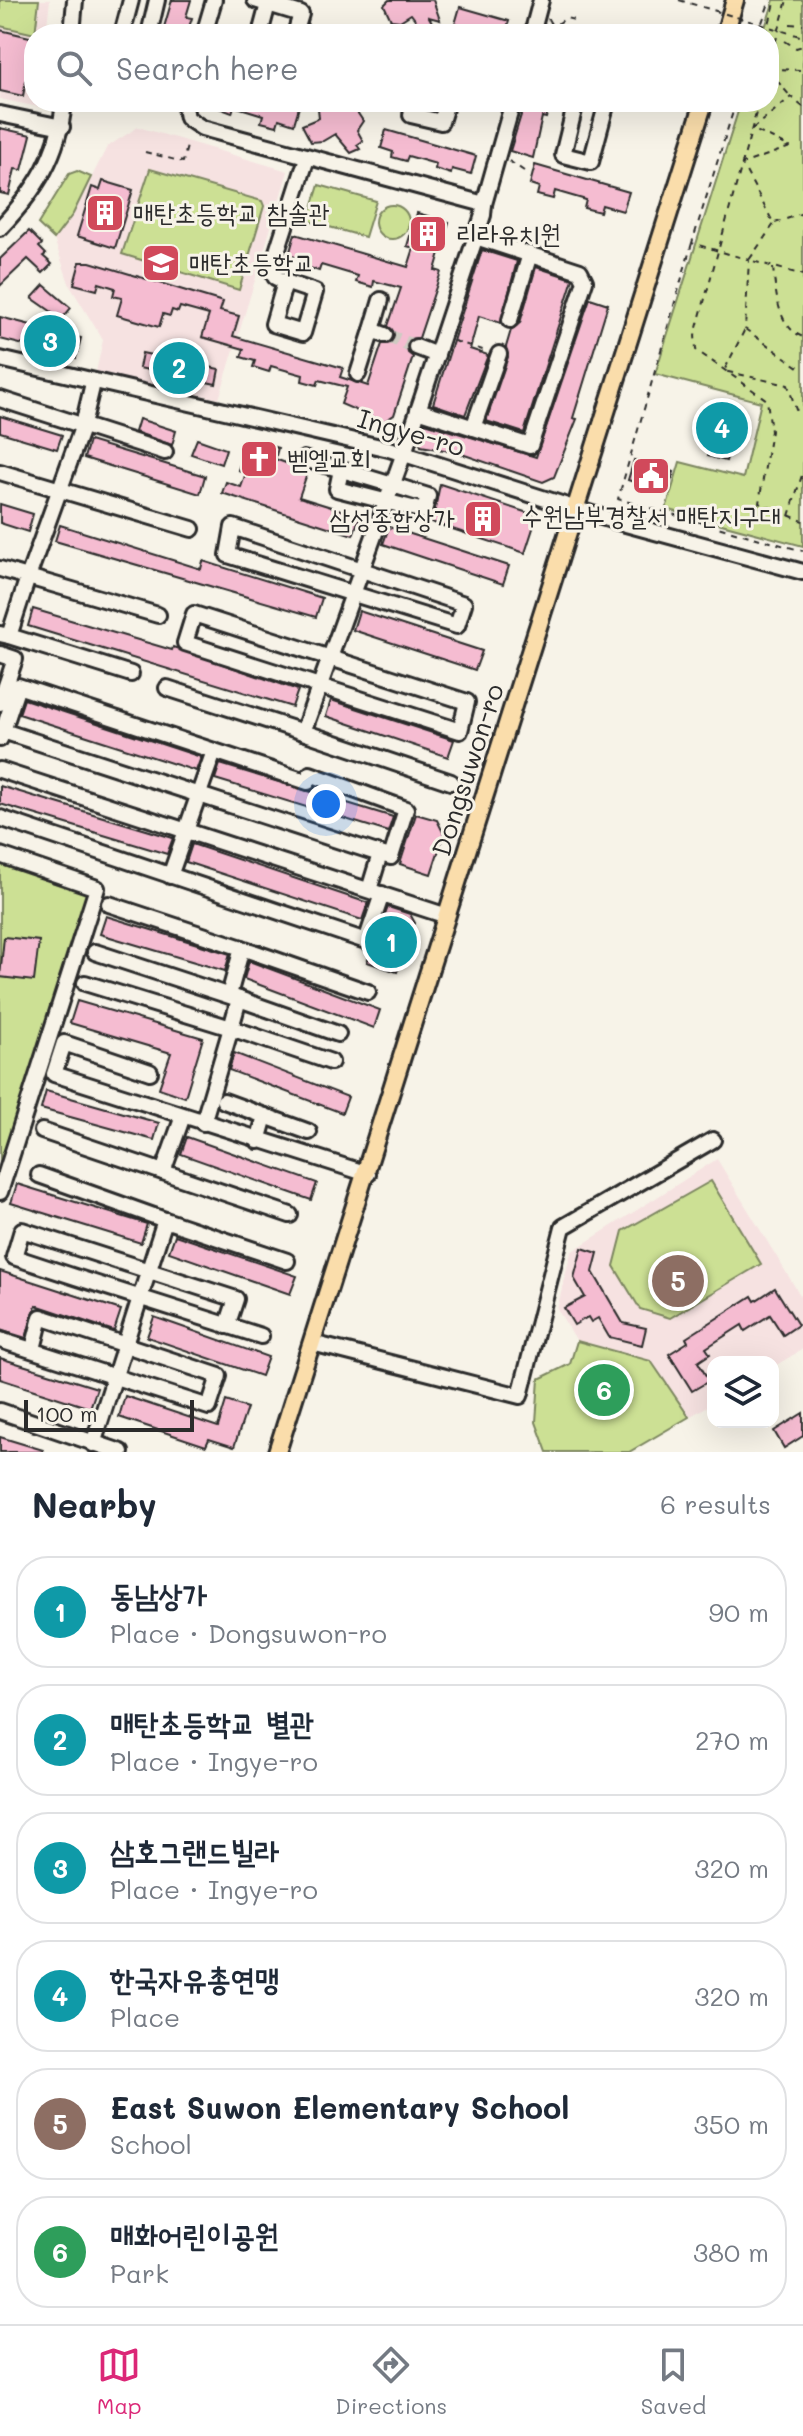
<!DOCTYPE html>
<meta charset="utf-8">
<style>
body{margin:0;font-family:Mali,"Poor Story",sans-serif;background:#f6f6f7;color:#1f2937}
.controls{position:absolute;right:24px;bottom:24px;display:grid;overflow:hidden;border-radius:16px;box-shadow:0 8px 32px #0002}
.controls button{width:72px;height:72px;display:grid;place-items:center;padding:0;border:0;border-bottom:2px solid #e0e1e3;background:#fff;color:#1f2937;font:40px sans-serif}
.scale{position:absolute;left:24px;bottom:20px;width:170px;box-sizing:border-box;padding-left:8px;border:4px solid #2b2b2b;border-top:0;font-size:22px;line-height:28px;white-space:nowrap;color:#2b2b2b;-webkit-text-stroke:6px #f7f3e8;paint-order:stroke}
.you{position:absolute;left:326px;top:804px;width:28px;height:28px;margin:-20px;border:6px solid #fff;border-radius:50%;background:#1a73e8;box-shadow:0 0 0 12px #1a73e833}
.badge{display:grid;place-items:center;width:52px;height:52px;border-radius:50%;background:#db2777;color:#fff;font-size:26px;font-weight:700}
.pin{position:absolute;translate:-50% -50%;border:4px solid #fff;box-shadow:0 2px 8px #0006}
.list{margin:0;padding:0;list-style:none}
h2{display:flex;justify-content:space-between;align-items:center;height:104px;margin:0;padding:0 32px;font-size:34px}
h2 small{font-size:26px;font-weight:400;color:#747a83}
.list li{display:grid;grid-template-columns:52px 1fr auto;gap:24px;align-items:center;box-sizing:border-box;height:112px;margin:0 16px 16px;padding:0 16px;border:2px solid #e0e1e3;border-radius:32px}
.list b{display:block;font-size:30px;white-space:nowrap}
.list p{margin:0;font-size:26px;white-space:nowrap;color:#747a83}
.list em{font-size:26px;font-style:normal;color:#747a83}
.icon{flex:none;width:44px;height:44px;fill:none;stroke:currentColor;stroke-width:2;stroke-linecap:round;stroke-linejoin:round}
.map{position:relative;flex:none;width:803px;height:1452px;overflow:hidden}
.search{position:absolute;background:#fff;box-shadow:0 8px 32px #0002;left:24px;right:24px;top:24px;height:88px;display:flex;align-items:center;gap:20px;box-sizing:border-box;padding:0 28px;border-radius:32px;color:#747a83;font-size:30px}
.sheet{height:872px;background:#fff}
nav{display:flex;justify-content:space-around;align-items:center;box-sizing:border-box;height:112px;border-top:2px solid #e0e1e3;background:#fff;font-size:22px;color:#747a83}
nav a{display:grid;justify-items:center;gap:4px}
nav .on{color:#db2777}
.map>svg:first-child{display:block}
</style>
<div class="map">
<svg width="803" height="1452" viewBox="0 0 803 1452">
<rect width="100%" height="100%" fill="#f7f3e8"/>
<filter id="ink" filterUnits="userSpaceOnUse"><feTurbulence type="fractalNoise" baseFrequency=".0125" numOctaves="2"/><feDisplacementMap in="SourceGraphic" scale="16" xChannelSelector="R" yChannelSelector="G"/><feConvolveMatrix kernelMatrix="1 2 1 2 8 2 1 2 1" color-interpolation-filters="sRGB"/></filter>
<g filter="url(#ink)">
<g fill="#f6e2e1">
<polygon points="0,0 50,0 46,34 34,34 34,102 39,102 38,107 0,99"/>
<polygon points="138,127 288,171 219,399 96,372 103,340 70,286 54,239 73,214 107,147"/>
<polygon points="717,1159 803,1300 803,1349 773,1367 773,1362 713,1362 713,1403 689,1417 651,1361 577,1341 557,1309 571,1252"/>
</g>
<g fill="#cce094" stroke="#7c8660" stroke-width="2">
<polygon points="0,0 39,0 35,34 0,26"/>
<polygon points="774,0 803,0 803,546 666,509 680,462 743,478 761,402 655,374 741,102 769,102 769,34 763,34"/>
<polygon points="150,169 262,201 264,206 239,290 122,254"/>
<polygon points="77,171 91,177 73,214 54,239 38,224 69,174"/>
<polygon points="319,185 376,201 365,237 308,221"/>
<circle cx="392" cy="222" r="17"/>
<polygon points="0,860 92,890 0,1180"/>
<polygon points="711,1181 761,1264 670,1318 640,1309 614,1266 623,1231"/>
<polygon points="577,1341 651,1361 689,1417 629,1452 547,1452 536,1422 539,1379 570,1364"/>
</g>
<g fill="#f5bcd1" stroke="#2b2b2b" stroke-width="2">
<polygon points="172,0 191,0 186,17 192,18 189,27 184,26 181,34 162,34"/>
<polygon points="389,0 433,0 440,20 429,17 436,29 428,33 423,30 411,14 400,21 391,20 384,5"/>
<polygon points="460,7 509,21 505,34 469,34 470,28 455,24"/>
<polygon points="0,30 34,38 23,96 0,91"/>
<polygon points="203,102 282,102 299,107 294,124 279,119 277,126 261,122 263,115 234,106 232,113"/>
<polygon points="331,102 346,109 353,106 363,121 357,130 363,141 357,145 360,149 351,153 335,134 323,141 311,142 302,125 319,118 318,108"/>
<polygon points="525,102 546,102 545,106 549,107 546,118 542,117 533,158 510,151"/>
<polygon points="0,128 31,135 22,170 15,169 9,195 0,193"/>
<polygon points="386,130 476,156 471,174 452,169 451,174 435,169 436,164 408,156 406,161 392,157 393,152 381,148"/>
<polygon points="535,165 629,192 623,211 602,205 600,212 584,208 586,200 555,191 553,199 537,195 539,187 530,184"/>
<polygon points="103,181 133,190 115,248 77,236 92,187 100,190"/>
<polygon points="417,213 449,222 435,270 441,272 419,338 410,339 406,344 408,353 413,357 394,415 383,422 341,404 347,387 319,380 317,385 302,381 303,375 271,366 269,372 253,367 255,361 241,357 244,349 202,337 209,315 180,307 178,312 172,310 170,316 163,314 159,327 117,315 122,298 113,296 115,288 99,283 97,290 74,284 80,262 90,262 223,302 220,311 239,316 233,336 343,368 340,377 368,386 382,344 391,343 395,338 388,326 401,288 374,281 373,287 356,282 358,276 321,265 319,271 313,269 302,266 304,260 289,255 295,234 408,267 414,248 407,246"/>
<polygon points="29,231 42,244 39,247 46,254 43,256 52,264 43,273 28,259 0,286 0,259"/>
<polygon points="482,250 517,261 501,323 479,316 470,349 488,355 465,415 433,404"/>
<polygon points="536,267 573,279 524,433 486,421 508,357 506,347 511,330 520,323"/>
<polygon points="44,285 71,308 62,319 32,298"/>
<polygon points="590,298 608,304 573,418 577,419 554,477 543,482 456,452 421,446 419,439 425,423 536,457"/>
<polygon points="0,317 81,338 76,358 0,339"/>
<polygon points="142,353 219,369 216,384 139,368"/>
<polygon points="711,406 743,415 734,448 730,447 726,461 708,456 711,443 701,441"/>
<polygon points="0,416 62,435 57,449 0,432"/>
<polygon points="139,419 176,431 172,445 135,432"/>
<polygon points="197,439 226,449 221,464 191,454"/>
<polygon points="249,440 278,448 275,459 308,471 299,497 360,516 353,535 222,493 226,482 241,487 246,473 238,470"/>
<polygon points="89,441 205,476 200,494 84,458"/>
<polygon points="634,460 674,472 667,493 628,480"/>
<polygon points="440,484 537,516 525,553 428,521 434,514"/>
<polygon points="0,504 33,514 28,532 0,523"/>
<polygon points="60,525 201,569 203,561 322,598 316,617 55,541"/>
<polygon points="389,527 509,566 503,584 383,544"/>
<polygon points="33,609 172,650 173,647 298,690 292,707 28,626"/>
<polygon points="359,611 482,651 475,670 353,630"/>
<polygon points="24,699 201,757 196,771 19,714"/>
<polygon points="331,700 454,740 448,757 326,716"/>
<polygon points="220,764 393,817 388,832 215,779"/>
<polygon points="0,786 173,838 167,854 0,804"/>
<polygon points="416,814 437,820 444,834 431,874 400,864"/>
<polygon points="192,844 368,903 362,920 186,862"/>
<polygon points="388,907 410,914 415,923 397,972 367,962"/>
<polygon points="106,916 230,954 225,971 100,934"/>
<polygon points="4,937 39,941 34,981 0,977"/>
<polygon points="249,961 380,1010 374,1028 244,979"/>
<polygon points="77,1001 203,1038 185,1097 159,1088 171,1053 70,1023"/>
<polygon points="234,1053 348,1097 342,1113 229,1070"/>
<polygon points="46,1091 159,1123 154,1140 41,1109"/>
<polygon points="187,1137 317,1183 311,1200 181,1154"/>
<polygon points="17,1184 147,1224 141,1243 11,1203"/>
<polygon points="175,1235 297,1276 290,1294 169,1252"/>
<polygon points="582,1248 598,1253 593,1272 623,1323 646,1328 642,1345 609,1337 598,1318 591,1322 588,1317 574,1325 564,1308 585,1297 574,1278"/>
<polygon points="0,1271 121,1310 114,1331 36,1305 26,1338 0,1330"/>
<polygon points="775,1288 798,1325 783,1335 770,1315 745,1331 742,1325 706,1348 710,1354 698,1362 709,1381 692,1391 669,1354 688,1342 686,1338 752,1296 755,1301"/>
<polygon points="154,1317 268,1357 261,1376 147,1337"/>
<polygon points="0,1358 97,1388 90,1408 0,1379"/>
<polygon points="125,1396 218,1427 226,1401 247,1408 234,1447 209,1439 206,1446 119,1417"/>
<polygon points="803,1413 803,1436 784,1448 774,1431"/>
<polygon points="0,1437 43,1450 43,1452 0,1452"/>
</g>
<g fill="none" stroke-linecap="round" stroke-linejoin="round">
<polyline stroke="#cecbc2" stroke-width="14" stroke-dasharray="14 7" stroke-linecap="butt" points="385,335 416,347"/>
<defs>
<g id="minor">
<polyline points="255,0 301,14 295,34"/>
<polyline points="72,34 75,0"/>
<polyline points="122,34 131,0"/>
<polyline points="149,34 157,0"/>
<polyline points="204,34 214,0"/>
<polyline points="260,34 268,4"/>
<polyline points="532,34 541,0"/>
<polyline points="184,102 187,118 202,128 484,204 483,215 404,453 303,732 451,782"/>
<polyline points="414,102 411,115 441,122 447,102"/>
<polyline points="576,102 563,155 591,162 607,102"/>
<polyline points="0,114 62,127"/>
<polyline points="484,204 513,102"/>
<path d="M0,228C36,190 59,155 64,102"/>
<polyline points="285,282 315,292 303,333 273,324 285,282 275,277 272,267 307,158"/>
<polyline points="510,320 530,254"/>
<polyline points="372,330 381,300"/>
<polyline points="416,347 437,355"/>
<polyline points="0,359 389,449 611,520 803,572"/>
<polyline points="358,374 372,330 385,335"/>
<polyline points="93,383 83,425 28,577 158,615"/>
<polyline points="0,399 165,452"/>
<polyline points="418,410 530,446 585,281 580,271 476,237"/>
<polyline points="473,428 499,354"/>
<path d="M304,459C346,471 387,483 428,496L424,511L337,489L341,470"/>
<polyline points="0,472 192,529"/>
<polygon points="233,527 464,604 457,626 228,555"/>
<polyline points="0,569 28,577 9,636 0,634"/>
<polygon points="194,614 467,702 460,731 185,643"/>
<polyline points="9,636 131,674"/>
<polyline points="0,654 15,659 0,703"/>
<polyline points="167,688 303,732"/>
<polyline points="3,731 18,686 308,782 310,774 406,809 391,857 380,854"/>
<polyline points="0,739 3,731 380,854 369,890"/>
<polyline points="0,770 447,916"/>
<polyline points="0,818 366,941 382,894"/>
<polyline points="0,855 97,888 0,1192"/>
<polyline points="170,876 214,751"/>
<polyline points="109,904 242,948 229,995"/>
<polyline points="242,948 368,992"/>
<polyline points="95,952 239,999 231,1028 331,1062"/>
<polyline points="85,983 231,1028 203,1123"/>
<polyline points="239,999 338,1034"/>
<polyline points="150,1072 64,1043 54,1074 368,1174"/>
<polyline points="224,1101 265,1116 258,1141"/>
<polyline points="183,1116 163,1172 290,1215"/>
<polyline points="265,1116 309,1132"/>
<polyline points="42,1131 163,1172"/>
<polyline points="39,1175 165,1220"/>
<path d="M227,1326L236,1299L22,1230L14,1257C96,1284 178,1310 261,1336"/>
<polyline points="0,1340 209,1407 219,1376 41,1317 33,1349"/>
<polyline points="312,1343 520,1396 563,1227 713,1140"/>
<polyline points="0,1411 121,1452"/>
<polyline points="93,1444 165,1220 287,1261"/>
</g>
<g id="major">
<polyline points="725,34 735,0"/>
<polyline points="277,1452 704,102"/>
</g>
</defs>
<use href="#minor" stroke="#2b2b2b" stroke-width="20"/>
<use href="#major" stroke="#2b2b2b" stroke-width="22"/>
<g stroke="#2b2b2b" stroke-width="2" stroke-dasharray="6 6" stroke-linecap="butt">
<polyline points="548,19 551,24 559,23 566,18 574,20"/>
<polyline points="790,24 803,25"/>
<polyline points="758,34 770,0"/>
<polyline points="766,34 776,0"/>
<polyline points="785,41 796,48 803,46"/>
<polyline points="803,61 803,71"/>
<polyline points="769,66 787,0"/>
<polyline points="770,69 803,70"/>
<polyline points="769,71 790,96"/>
<polyline points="736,102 692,243 749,260 745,329 803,370"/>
<polyline points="759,102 695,335 696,350 767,400 771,431 759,503 803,521"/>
<polyline points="803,107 791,97 752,129 790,147 742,164 774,224 749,260 803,275"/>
<polyline points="145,152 183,162 188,142"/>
<polyline points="509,161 524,171"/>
<polyline points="775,223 803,213"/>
<polyline points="692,243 618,499 803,551"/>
<path d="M773,268C776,292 777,327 803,337"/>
<polyline points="744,331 724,371 788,385 796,410 803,409"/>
<polyline points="454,341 486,351"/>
<polyline points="789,516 803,472"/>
</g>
<use href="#minor" stroke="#f7f3e8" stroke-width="14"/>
<use href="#major" stroke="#faddab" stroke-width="16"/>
<polyline stroke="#2b2b2b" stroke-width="2" stroke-dasharray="6 6" stroke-linecap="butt" points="679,0 803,37"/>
</g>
</g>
<defs>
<symbol id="building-square" viewBox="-11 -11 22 22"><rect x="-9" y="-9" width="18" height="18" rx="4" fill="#d1495b" stroke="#f7f3e8"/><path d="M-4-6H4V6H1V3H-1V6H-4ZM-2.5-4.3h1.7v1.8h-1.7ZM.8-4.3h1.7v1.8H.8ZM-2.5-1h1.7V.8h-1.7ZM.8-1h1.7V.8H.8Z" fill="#fff"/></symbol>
<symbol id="school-square" viewBox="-11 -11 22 22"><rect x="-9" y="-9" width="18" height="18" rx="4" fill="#d1495b" stroke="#f7f3e8"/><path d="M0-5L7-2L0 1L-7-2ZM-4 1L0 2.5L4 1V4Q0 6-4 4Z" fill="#fff"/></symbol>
<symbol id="church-square" viewBox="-11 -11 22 22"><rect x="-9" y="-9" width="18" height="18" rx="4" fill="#d1495b" stroke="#f7f3e8"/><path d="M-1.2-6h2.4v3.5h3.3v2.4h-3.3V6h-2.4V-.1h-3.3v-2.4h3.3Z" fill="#fff"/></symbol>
<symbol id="civic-square" viewBox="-11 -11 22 22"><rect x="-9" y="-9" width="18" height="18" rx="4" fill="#d1495b" stroke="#f7f3e8"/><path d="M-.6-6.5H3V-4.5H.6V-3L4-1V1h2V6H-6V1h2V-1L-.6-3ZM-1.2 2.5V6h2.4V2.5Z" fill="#fff"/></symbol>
</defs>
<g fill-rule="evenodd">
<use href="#building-square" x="83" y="191" width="44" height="44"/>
<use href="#building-square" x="406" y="212" width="44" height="44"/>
<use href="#school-square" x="139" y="241" width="44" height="44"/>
<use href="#church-square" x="237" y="437" width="44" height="44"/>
<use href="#civic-square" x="629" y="454" width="44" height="44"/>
<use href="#building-square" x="461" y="497" width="44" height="44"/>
</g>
<g text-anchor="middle" stroke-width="6" stroke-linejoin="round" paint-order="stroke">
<g font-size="26" fill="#2b2b2b" stroke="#f7f3e8" text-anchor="start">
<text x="133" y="222">매탄초등학교 참솔관</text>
<text x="456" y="243">리라유치원</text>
<text x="189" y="272">매탄초등학교</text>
<text x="287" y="468">벧엘교회</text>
<text x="651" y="525" text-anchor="middle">수원남부경찰서 매탄지구대</text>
<text x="455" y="528" text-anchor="end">삼성종합상가</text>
</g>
<g font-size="26" fill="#2b2b2b" stroke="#f7f3e8">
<text transform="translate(411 433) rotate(16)" y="9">Ingye-ro</text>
<text transform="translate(468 770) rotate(-72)" y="9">Dongsuwon-ro</text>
</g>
</g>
</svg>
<div class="controls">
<button><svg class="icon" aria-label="layers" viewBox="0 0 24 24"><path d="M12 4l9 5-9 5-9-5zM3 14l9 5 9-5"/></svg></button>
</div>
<div class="scale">100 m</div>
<div class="you"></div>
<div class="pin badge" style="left:391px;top:942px;background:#0f9aa8">1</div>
<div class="pin badge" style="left:179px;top:368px;background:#0f9aa8">2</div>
<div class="pin badge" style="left:50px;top:341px;background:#0f9aa8">3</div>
<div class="pin badge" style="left:722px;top:428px;background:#0f9aa8">4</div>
<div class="pin badge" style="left:678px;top:1281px;background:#8d6e63">5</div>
<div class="pin badge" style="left:604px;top:1390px;background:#2e9e5b">6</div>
<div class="search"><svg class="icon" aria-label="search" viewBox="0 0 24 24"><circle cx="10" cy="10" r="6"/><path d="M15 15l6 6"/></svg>Search here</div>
</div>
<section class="sheet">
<h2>Nearby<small>6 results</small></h2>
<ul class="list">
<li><span class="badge" style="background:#0f9aa8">1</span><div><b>동남상가</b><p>Place · Dongsuwon-ro</p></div><em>90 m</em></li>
<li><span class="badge" style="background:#0f9aa8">2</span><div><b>매탄초등학교 별관</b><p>Place · Ingye-ro</p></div><em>270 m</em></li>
<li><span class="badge" style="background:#0f9aa8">3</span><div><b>삼호그랜드빌라</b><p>Place · Ingye-ro</p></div><em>320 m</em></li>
<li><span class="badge" style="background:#0f9aa8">4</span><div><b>한국자유총연맹</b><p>Place</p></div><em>320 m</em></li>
<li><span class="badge" style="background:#8d6e63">5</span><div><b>East Suwon Elementary School</b><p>School</p></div><em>350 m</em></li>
<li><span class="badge" style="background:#2e9e5b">6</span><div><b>매화어린이공원</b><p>Park</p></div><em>380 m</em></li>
</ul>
</section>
<nav>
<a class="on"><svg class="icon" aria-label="map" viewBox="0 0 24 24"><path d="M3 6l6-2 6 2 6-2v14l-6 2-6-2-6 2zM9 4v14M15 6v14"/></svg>Map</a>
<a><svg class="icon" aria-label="directions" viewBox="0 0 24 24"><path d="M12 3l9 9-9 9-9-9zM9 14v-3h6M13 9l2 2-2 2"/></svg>Directions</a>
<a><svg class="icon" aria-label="saved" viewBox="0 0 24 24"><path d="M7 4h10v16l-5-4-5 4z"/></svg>Saved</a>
</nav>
